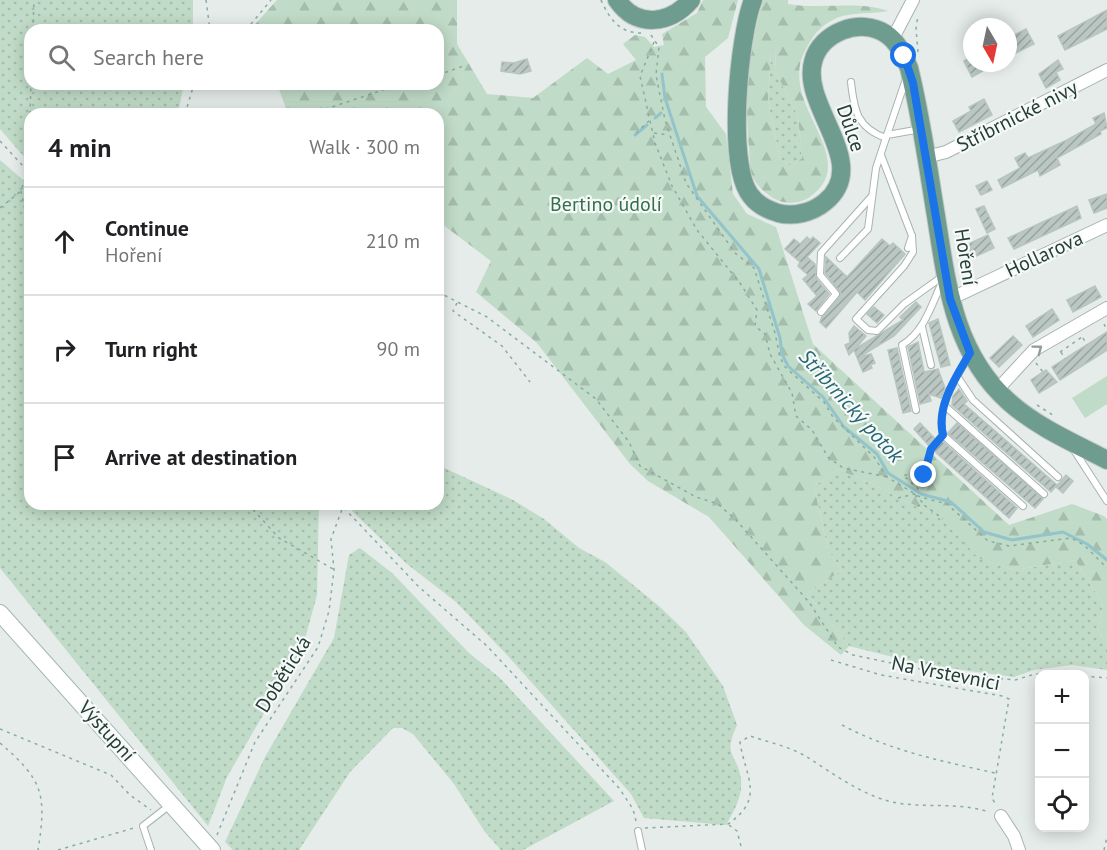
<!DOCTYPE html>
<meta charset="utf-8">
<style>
body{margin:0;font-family:"PT Sans",sans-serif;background:#f6f6f6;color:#202124}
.controls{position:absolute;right:18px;bottom:18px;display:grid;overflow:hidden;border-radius:12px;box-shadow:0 3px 15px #0003}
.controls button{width:54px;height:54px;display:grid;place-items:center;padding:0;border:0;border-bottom:2px solid #e0e0e0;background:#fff;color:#202124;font:30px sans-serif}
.compass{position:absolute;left:963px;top:18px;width:54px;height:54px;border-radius:50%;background:#fff;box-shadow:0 3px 15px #0003;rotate:171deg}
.stop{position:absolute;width:18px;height:18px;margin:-14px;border:4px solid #1a73e8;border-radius:50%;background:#fff}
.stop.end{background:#1a73e8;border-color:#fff;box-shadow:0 2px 6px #0008}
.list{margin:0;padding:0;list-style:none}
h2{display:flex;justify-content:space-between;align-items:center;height:78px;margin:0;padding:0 24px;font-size:26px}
h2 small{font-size:20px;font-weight:400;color:#757577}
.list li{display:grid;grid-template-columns:39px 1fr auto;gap:18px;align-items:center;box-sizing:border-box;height:108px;padding:0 24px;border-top:2px solid #e0e0e0}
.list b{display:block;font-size:22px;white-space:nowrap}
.list p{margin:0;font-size:20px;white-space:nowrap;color:#757577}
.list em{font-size:20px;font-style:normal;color:#757577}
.icon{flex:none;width:33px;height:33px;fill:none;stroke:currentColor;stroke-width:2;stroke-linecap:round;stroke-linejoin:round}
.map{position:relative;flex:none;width:1107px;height:850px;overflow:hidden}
.search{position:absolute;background:#fff;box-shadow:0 3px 15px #0003;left:24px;top:24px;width:420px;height:66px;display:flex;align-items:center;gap:15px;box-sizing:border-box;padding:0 21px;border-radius:18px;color:#757577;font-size:22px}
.panel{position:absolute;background:#fff;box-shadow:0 3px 15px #0003;left:24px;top:108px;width:420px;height:402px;border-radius:18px}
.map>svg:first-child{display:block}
</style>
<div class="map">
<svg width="1107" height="850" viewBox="0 0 1107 850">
<defs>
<pattern id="green-dots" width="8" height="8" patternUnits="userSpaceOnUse" patternTransform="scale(1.5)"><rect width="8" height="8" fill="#c0dbc7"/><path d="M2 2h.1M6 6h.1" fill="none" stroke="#a5bdac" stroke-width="1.8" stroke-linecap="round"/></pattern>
<pattern id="forest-firs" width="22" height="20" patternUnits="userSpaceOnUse" patternTransform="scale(1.5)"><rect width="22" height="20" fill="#c0dbc7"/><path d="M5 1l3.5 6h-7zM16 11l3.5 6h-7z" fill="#a5bdac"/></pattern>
<pattern id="building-hatch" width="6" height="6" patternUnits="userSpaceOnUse" patternTransform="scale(1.5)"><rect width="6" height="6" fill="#bac7c2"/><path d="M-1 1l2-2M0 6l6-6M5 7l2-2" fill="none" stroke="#97a39e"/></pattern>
</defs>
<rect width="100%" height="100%" fill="#e5ece9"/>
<g fill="url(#green-dots)">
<polygon points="0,0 193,0 193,30 30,30 30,84 184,84 178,113 30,114 30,158 26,159 0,129"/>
<polygon points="776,50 775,71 798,116 802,158 791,166 780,159 768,101 771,52"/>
<polygon points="0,160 30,186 30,504 319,504 317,595 303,646 227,777 208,826 0,568"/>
<path d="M438,465L513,500L544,519L579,548L605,562L660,607L686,632L723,686L737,725C722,758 737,752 741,779C743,796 734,811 726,825L644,818L631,794L507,655L456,602L407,564L352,511L353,504H438Z"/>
<polygon points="838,470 857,477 943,519 979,558 1015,570 1075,560 1103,604 1098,631 1107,643 1107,670 1072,665 1034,670 1014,677 925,665 849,646 807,594 842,570 828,550 814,486"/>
<polygon points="360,548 392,573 469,653 500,678 614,801 523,850 501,850 485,832 454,784 413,734 402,728 393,728 350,772 299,850 233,850 225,842 265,757 334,638 349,555"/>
</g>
<g fill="url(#forest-firs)" fill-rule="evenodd">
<polygon points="277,0 457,0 457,44 487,94 533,98 587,58 608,74 636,60 623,44 635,35 645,37 654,47 664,45 662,34 697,13 703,0 738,0 728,38 705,57 706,107 726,134 733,194 747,214 776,227 813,344 1009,525 1072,504 1104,516 1107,519 1107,643 1098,631 1103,604 1075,560 1015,570 978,558 943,519 857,477 838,470 814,486 828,550 842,570 807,594 849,646 841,655 804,625 709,517 648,481 630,464 537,343 476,292 491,261 438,221 438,114 288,114 277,84 438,84 438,30 250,30"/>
<path d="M763,0H788V4C822,10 857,0 888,11C873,14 854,12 839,17C823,24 815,32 807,47C773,103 864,156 811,196C803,203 787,205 777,200C767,195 756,186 752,175C749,168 750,156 749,148C744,98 749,48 763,0ZM776,51L775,71L798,116L802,158L791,166L780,159L768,101L771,52Z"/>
</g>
<polygon fill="#c0dbc7" points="1107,376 1107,404 1085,418 1072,398"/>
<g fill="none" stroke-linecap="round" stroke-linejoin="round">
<g stroke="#93c3cb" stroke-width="3">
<polyline points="662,74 665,98 697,196 759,269 780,338 782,354 788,366 823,397 844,427 877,454 888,473 921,494 951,502 984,532 1012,540 1063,532 1087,544 1107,560"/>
<polyline points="655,118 661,113"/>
<polyline points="635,135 647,125"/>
</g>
</g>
<g fill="url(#building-hatch)" stroke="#b8c5bf" stroke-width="1.5">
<polygon points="1107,10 1107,29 1065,50 1058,36"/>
<polygon points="1026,29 1034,44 1008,57 1008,38"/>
<polygon points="972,56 972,63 997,63 972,77 964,61"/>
<polygon points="527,59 531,71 520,74 501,71 502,62 514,63"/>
<polygon points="1058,60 1063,69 1056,72 1060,80 1046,88 1039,74"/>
<polygon points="984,99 992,115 959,132 953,121 971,111 969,107"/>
<polygon points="1104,113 1107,128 1100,131 1101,134 1057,158 1060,165 1040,176 1038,170 1002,188 998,180 1020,168 1015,158 1025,153 1028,158 1067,140 1096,124 1093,118"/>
<polygon points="987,181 992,190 981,195 976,186"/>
<polygon points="1107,194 1107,208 1094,213 1089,200"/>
<polygon points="984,206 995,229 987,233 976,209"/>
<polygon points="1077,206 1081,218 1014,249 1008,238"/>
<polygon points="988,235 994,248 972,258 966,245"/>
<polygon points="807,237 810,240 813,237 820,243 807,257 815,264 816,278 829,294 816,311 808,304 817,296 803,279 808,275 798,266 800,262 785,249 794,239 800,244"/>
<polygon points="882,239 890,246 893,243 905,254 865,300 857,292 826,328 820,322 822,317 841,293 825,273 826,257 847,277"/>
<polygon points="1095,286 1101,297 1073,312 1067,300"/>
<polygon points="916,302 921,307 894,336 859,357 871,354 875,363 870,365 872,368 863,372 854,350 849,355 845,345 850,343 849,333 854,326 866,336 855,349 903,320 900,317"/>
<polygon points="874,307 884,315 877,323 867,314"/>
<polygon points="1052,309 1059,320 1033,337 1026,326"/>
<polygon points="938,319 950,365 941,367 929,323"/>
<polygon points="1107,332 1107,350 1060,380 1052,367"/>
<polygon points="1013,336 1022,345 999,367 990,358"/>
<polygon points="918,342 924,372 938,369 945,388 941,398 929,394 931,401 920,404 908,347"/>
<polygon points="897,348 911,411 903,413 888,350"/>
<polygon points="1046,370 1057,382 1039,393 1031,380"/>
<polygon points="959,389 967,401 964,404 1057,485 1051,492 952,405 953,396"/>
<polygon points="920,423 939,443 942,441 1017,508 1009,518 931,448 914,429"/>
<polygon points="957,423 1043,499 1035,508 948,433"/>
<polygon points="1066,475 1073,481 1063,493 1056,487"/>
</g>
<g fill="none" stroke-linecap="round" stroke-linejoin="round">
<defs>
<g id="lane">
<path d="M851,82C854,110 857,128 886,138"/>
<polyline points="887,135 906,79"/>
<polyline points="881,155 912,236 908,248"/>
<polyline points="912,236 913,252 904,266 856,319 868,330 877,331 904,304 943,276"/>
<polyline points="840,258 868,229 876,168 887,135 921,129"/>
<polyline points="821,312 836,294 820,275 821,253 872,196"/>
<polyline points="922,327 931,365"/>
<path d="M969,356C955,379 936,408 943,435L1023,506"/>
<polyline points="957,376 973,400 1058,477"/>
<polyline points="945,406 1044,494"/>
<path d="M916,410L902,345C924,332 932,304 942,282"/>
<polyline points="1074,450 1107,501"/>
<polyline points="638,831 642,850"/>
<polyline points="151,850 143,826 170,805"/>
</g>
<g id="street">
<polyline points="892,40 913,0"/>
<polyline points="926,157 946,152 1107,70"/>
<polyline points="950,299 1107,225"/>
<polyline points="997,390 1034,350 1107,308"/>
<polyline points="1001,816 1014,836 1019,850"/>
</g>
<polyline id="secondary" points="0,613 212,850"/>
<g id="primary">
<path d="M617,0C637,29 670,24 691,0"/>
<path d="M753,0C739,36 726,166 751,196C757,204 768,210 778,213C793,217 812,213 825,202C872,164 801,107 813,62C820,32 861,17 886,34C898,42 904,56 909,68C921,116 928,167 936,216C947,285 954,353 1009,402C1037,427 1074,443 1107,460"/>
</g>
</defs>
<use href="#lane" stroke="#a8b4b0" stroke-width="8"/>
<use href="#street" stroke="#a8b4b0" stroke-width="14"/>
<use href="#secondary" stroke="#a4b7b0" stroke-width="18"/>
<use href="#primary" stroke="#c2c8c7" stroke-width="20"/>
<g stroke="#89aca1" stroke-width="1.5" stroke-dasharray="3 4.5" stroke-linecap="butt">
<polyline points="206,0 210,30"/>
<path d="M601,0C609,18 619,33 641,33"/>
<polyline points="33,30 34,0"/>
<polyline points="246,30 271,0"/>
<polyline points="651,35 659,47 656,75 665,120 686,183 735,253 754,268 775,333 780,357 785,367 824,402 833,417 874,457 887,477 920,497 947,504 988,541 1009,546 1071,538 1084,545 1107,568"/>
<polyline points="654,42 640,76 655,143 672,186 697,230 740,283 757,310 755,326 765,334 770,354 792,393 796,416 812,430 828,457 843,468 887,477"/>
<polyline points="918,52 916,29 918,15"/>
<polyline points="438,75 466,65"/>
<polyline points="30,114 31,84"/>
<polyline points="185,114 194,84"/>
<polyline points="311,114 401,84"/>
<polyline points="636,133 650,120"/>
<polyline points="654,133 669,135"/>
<polyline points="0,141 23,166 30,169"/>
<polyline points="21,191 30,234"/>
<polyline points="0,208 21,191 28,169 30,117"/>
<polyline points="438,292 487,317 596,399 629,442 640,466 696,497 718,504 736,520 809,602 838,647 853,655 930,671 1015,680 1035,674 1059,674"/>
<polyline points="457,303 453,311 502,346 530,382"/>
<polyline points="1104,324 1107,330"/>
<polyline points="1083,338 1087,345"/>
<polyline points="1060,352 1082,337"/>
<polyline points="1061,352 1065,359"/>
<polyline points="1036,363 1043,372"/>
<polyline points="1037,405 1056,417"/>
<polyline points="915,495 924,504"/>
<polyline points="898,498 915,494 918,489 903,475 924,475 931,449 938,441"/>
<polyline points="248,504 279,538 333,569"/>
<polyline points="917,506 924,505 943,519"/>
<polyline points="344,508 419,587 487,646 619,788 633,809 637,825"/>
<polyline points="831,660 881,675 1002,696 1009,699 992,798 996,805"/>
<polyline points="1084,676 1107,678"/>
<path d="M842,725C891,751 941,761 995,773"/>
<polyline points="0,729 111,775 130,795 151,810"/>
<path d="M0,743C43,780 47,794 38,850"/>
<polyline points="729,825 737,831 742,850"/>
<path d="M645,828L728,824C766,798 745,777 740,742L750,736C768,742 791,747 807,757C834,774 864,797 897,803C928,808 959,802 989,812"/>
<polyline points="217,835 255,742 318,647 329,611 334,570 331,539 344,504"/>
<polyline points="58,850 134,828"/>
<polyline points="1104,850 1107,837"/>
</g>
<use href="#lane" stroke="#fff" stroke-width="6"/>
<use href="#street" stroke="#fff" stroke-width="12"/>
<use href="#secondary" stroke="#fff" stroke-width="16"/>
<use href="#primary" stroke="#6e9d90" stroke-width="18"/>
</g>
<defs><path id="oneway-chevron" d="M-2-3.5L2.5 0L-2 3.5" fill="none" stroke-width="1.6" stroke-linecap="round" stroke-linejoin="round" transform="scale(1.5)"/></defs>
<use stroke="#929e9a" href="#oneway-chevron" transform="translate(1038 349) rotate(-37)"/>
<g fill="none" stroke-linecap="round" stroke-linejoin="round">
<path stroke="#1a73e8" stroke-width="8" d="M904,56L913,83L950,299L970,353C956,377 936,406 943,435L931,449L924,475"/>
</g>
<g text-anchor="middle" stroke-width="4.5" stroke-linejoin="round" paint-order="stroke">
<g font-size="20" fill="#263c36" stroke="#f5f9f7">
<text transform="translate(1017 116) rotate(-27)" y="7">Stříbrnické nivy</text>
<text transform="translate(851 128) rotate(71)" y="7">Důlce</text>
<text transform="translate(1044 254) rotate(-25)" y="7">Hollarova</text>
<text transform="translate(966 257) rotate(81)" y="7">Hoření</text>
<text transform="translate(946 673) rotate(11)" y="7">Na Vrstevnici</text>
<text transform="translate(283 674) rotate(-58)" y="7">Dobětická</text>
<text transform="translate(107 731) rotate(48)" y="7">Výstupní</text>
</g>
<g font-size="20" fill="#346f4a" stroke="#f5f9f7">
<text x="606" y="211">Bertino údolí</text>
</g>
<g font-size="21" font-style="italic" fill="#266672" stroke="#f5f9f7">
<text transform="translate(851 406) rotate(48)" y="7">Stříbrnický potok</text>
</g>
</g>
</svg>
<div class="controls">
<button>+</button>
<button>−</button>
<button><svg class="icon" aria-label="locate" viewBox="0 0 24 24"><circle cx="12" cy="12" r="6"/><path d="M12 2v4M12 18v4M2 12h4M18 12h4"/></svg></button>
</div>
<svg class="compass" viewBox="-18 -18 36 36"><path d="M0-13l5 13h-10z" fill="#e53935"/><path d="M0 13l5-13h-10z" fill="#757577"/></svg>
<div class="stop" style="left:904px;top:56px"></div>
<div class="stop end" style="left:924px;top:475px"></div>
<div class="search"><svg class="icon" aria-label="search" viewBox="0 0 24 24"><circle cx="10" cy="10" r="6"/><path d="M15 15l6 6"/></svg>Search here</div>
<section class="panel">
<h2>4 min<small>Walk · 300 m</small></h2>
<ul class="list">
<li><svg class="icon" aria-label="ahead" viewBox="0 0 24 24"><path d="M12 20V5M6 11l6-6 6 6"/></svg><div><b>Continue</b><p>Hoření</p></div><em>210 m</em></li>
<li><svg class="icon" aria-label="right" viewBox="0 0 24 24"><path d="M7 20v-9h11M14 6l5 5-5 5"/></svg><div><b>Turn right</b></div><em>90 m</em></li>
<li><svg class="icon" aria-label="arrive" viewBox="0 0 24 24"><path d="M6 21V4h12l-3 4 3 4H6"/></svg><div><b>Arrive at destination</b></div></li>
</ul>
</section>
</div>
